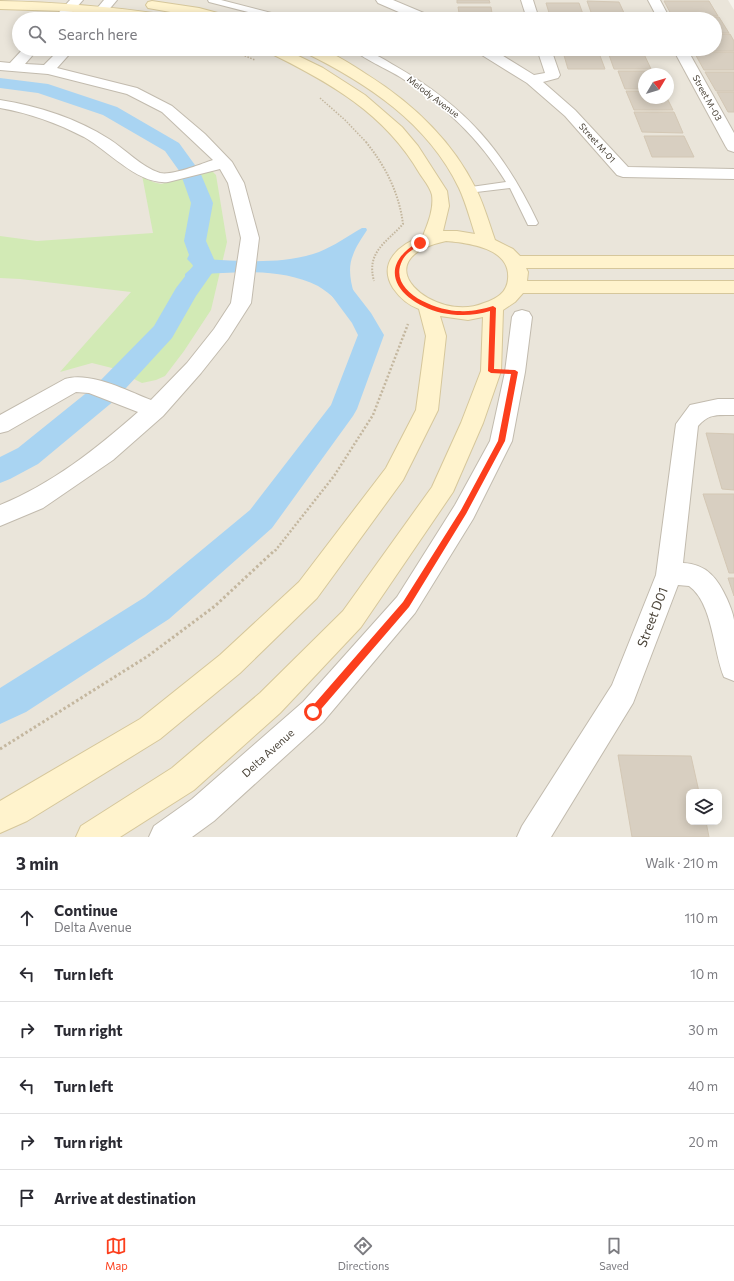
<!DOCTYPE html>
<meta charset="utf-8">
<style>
body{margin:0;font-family:Commissioner,sans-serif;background:#f7f7f7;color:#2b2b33}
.controls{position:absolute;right:12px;bottom:12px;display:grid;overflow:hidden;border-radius:8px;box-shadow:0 2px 10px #0003}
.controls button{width:36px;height:36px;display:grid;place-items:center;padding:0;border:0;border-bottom:1px solid #e1e1e2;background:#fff;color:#2b2b33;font:20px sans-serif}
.compass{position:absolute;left:638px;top:68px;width:36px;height:36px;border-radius:50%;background:#fff;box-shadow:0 2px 10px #0003;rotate:52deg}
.stop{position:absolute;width:12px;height:12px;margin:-9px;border:3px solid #fc3f1d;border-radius:50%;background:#fff}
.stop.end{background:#fc3f1d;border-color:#fff;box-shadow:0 1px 4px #0008}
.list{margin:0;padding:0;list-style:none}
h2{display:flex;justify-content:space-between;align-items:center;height:52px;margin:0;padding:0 16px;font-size:17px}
h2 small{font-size:13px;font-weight:400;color:#7c7c81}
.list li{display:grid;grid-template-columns:26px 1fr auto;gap:12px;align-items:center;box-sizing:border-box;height:56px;padding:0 16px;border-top:1px solid #e1e1e2}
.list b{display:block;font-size:15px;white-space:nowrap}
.list p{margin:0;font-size:13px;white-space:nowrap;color:#7c7c81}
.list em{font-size:13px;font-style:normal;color:#7c7c81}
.icon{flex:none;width:22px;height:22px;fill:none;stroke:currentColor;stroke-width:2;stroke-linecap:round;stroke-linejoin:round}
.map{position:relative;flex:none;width:734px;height:837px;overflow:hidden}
.search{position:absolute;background:#fff;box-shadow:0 2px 10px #0003;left:12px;right:12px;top:12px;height:44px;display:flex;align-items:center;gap:10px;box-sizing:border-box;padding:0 14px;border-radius:22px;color:#7c7c81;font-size:15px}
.sheet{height:388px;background:#fff}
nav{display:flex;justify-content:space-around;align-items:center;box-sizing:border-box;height:56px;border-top:1px solid #e1e1e2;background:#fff;font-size:11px;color:#7c7c81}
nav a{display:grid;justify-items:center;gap:2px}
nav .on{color:#fc3f1d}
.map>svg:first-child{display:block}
</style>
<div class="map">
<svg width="734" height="837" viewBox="0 0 734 837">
<rect width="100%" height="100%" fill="#f6f3ec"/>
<path fill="#eae5da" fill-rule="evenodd" d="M0,0H728L734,10V837H0ZM19,19H715V49H19ZM644,74H668V98H644ZM689,792H719V822H689Z"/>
<polygon fill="#d2eab5" points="207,172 213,172 216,175 227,242 211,310 184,351 165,376 156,380 142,383 112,368 92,363 60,372 131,292 20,279 0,278 0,236 37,241 153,233 142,175 153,182 161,184"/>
<path fill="#a9d4f2" d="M362,228H366L367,230C362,238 356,246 353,255C345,273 355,298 362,315V319L356,317C345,308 330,293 318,286C282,268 239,272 200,274L193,277L185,276V274L194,266L187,259L189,255H197L203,259C242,261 282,265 319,252C334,246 348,236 362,228Z"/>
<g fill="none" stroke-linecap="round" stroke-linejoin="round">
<g fill="#a9d4f2" fill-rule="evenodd">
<polygon points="0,78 48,84 117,107 179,143 200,172 213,203 206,241 217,266 196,296 172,338 115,400 38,464 10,479 0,483 0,457 18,448 95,386 154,326 176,288 193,266 184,241 191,203 180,172 165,151 103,115 38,93 0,88"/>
<polygon points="338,280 347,282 371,313 384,335 357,409 353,416 272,528 169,619 26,712 0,724 0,688 145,597 250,510 331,405 358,335 352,323 326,288 329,282"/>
</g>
</g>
<g fill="#d8cfc1" stroke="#d3c7b4">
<polygon points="457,0 489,0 490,3 457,3"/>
<polygon points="587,1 619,2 625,15 592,15"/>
<polygon points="664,1 709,1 718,16 672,16"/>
<polygon points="546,3 579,3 584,17 550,16"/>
<polygon points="458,7 491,7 493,19 460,19"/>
<polygon points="593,17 627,17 628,19 594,19"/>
<polygon points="672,17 719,17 729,33 715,33 715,19 674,19"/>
<polygon points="715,34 730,34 734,41 734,51 691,51 690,49 715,49"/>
<polygon points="561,49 596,49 597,51 562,51"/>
<polygon points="563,52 599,53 605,69 568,69"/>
<polygon points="608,52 643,52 651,69 614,69"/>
<polygon points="694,52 734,52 734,70 704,70"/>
<polygon points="618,71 655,71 656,74 644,74 644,89 625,89"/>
<polygon points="705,72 734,72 734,91 716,91"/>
<polygon points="626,91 644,91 644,98 667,98 673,110 634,110"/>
<polygon points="717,92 734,92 734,112 728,112"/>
<polygon points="634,112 674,112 683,133 642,132"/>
<polygon points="644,136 684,136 694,157 652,157"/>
<polygon points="706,433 734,434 734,490 722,489"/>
<polygon points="703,494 734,494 734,573 729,573"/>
<polygon points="728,578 734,578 734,596"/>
<polygon points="618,755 691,756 699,792 689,792 689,822 706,822 709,837 632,837"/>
</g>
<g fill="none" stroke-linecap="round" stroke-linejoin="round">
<defs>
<g id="lane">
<polygon points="208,0 221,0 287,17 288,19 275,19 209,2"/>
<path d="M353,49C369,49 383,59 397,67C466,107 504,151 538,223L536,225H528L510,188L468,193L464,192L463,190L464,188L506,182C479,138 443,104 400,77C389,70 360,57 353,49Z"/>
</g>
<g id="street">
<polygon points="70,0 83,0 66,19 53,19"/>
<polygon points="104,0 117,0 101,19 88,19"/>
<polygon points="376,0 393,0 431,16 432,19 415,19 378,3"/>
<polygon points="521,0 533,0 539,19 527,19"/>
<polygon points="648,0 660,0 670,19 658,19"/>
<path d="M23,49H38L25,64L44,65L60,49H74L57,68L137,88L172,106L205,134L232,162L244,183L259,238L251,303L228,339L201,373L163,416L113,460L43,508L0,526V505C52,484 96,449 138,412L89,393L76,392L8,431L0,433V415L65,379C90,371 128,391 151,400L187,363L214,329L231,303L241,238L228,183L220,169L168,182C138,185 109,151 84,137C57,123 29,113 0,108V100C38,106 76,118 109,139C125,149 141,167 160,173C172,176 201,164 213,160L162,112L127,94L48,74L0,70V62L10,63Z"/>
<polygon points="475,49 492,49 534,75 545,73 537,49 551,49 560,75 558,78 543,82 575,110 628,167 734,169 734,179 623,177 617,175 565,116 527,83 477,52"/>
<polygon points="673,49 687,49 734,133 734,152 728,150 726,147"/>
<polygon points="522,310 529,312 532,317 525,372 512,441 473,519 415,613 323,722 214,821 192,837 149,837 154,826 192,799 303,702 397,597 455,505 490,441 505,372 512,317 515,312"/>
<path d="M718,399H734V415C718,415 709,413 698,426L683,563C707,564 718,579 727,599C730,606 733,613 734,620C734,640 734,661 734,681L724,677C713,651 713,603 689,586L678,585L633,703L551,837H517L522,826L612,685L656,575L676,424L690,405Z"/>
</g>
<g id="secondary">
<path d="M0,1C57,2 113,7 169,15L174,16L175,19H143L64,11L0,9Z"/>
<polygon points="152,1 199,8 229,16 230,19 210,19 148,8 146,5 148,2"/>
<path d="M266,49H284L323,68L365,95L402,127L418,146L447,191L449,206L443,231H457L475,234C470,219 466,203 459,188C428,123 367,83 304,52L302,49C308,49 315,48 320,49C336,54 352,65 366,74C411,102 452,140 476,189C484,205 489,223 495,240L513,249L520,256H734V268H526L528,272L527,281H734V293H523L515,302L503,310L501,371L483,423L453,492L361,627L280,713L194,790L120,837H76L81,826L172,768L260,693L343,611L432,487L461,423L481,371L483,317L468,320L440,316L446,336L438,410L403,480L317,598L240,673L160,739L27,821L0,833V801L140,719L220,655L299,582L386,468L416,410L426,336L419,309C408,305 400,298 393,288C377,262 400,244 423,236C428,223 434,209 432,195C430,187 424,180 420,174C385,113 329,82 268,52ZM446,241C469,243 511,248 508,279C507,293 496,299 484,303C435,324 359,260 446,241Z"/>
</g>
</defs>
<use href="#lane" stroke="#c2bbae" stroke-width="2"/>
<use href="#street" stroke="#c2bbae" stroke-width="2"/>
<use href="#secondary" stroke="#d6c79b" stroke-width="2"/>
<g stroke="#c4b79f" stroke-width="1.5" stroke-dasharray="1.5 1.5" stroke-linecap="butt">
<polyline points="228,49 255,60"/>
<polyline points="320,98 345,120 367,143"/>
</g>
<path stroke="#c4b79f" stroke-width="2" stroke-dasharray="1.5 1.5" stroke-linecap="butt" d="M366,142C386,167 399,193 403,224C386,243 366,252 374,281"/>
<polyline stroke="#c4b79f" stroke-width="2.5" stroke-dasharray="2 2" stroke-linecap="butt" points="275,551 334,476 373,415 408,324"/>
<polyline stroke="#c4b79f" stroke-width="3" stroke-dasharray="2.5 2.5" stroke-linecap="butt" points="0,749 148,656 215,606 275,550"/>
<use href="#lane" fill="#fff" fill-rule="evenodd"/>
<use href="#street" fill="#fff" fill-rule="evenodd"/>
<use href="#secondary" fill="#fff3cd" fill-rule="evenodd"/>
</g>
<path fill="#fc3f1d" d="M418,242L422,243C415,249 406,252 402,261C387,292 437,311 460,311C471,312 483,309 493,306L496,308L494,369L515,370L518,372L505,441L466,514L409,607L316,715L313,716L310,715L309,712L310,709L403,602L461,510L498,441L511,374L491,373L488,371L490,311C475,316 457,316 442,313C402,303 372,270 418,242Z"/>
<g text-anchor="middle" stroke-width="3.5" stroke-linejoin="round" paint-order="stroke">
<g font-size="9" fill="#4b4439" stroke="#fff">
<text transform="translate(433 97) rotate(37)" y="3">Melody Avenue</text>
<text transform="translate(707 98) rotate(61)" y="3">Street M-03</text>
<text transform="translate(597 143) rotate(48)" y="3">Street M-01</text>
</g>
<g font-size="11" fill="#4b4439" stroke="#fff">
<text transform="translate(268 753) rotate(-42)" y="4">Delta Avenue</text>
</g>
<g font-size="13" fill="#4b4439" stroke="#fff">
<text transform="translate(652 617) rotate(-69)" y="5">Street D01</text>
</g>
</g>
</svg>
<div class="controls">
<button><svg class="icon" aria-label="layers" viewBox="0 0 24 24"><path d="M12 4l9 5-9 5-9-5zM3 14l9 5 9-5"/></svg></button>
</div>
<svg class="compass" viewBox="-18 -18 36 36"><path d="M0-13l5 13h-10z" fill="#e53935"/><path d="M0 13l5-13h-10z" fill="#7c7c81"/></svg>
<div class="stop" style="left:313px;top:712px"></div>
<div class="stop end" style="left:420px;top:243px"></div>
<div class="search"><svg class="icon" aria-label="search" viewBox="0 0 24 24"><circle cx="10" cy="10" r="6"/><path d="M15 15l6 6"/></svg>Search here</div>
</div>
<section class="sheet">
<h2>3 min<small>Walk · 210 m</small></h2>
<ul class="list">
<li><svg class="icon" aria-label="ahead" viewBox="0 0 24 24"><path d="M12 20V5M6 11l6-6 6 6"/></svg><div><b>Continue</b><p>Delta Avenue</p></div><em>110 m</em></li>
<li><svg class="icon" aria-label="left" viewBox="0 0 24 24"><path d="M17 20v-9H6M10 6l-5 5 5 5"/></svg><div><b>Turn left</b></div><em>10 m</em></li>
<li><svg class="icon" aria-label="right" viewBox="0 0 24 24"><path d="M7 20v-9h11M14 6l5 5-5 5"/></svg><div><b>Turn right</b></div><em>30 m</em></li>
<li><svg class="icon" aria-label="left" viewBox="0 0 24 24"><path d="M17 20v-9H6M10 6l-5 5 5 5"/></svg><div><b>Turn left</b></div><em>40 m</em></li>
<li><svg class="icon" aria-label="right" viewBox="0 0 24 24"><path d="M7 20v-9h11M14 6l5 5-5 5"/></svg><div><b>Turn right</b></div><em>20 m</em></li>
<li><svg class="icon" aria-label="arrive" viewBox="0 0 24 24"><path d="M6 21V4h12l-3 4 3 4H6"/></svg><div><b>Arrive at destination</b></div></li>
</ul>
</section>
<nav>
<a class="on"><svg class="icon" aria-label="map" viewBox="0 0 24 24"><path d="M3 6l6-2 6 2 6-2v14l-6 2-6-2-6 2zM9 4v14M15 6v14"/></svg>Map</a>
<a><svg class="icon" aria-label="directions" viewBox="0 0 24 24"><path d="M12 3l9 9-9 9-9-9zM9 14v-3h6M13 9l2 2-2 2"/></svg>Directions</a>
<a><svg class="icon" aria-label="saved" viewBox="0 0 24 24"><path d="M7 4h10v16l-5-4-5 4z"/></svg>Saved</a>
</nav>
